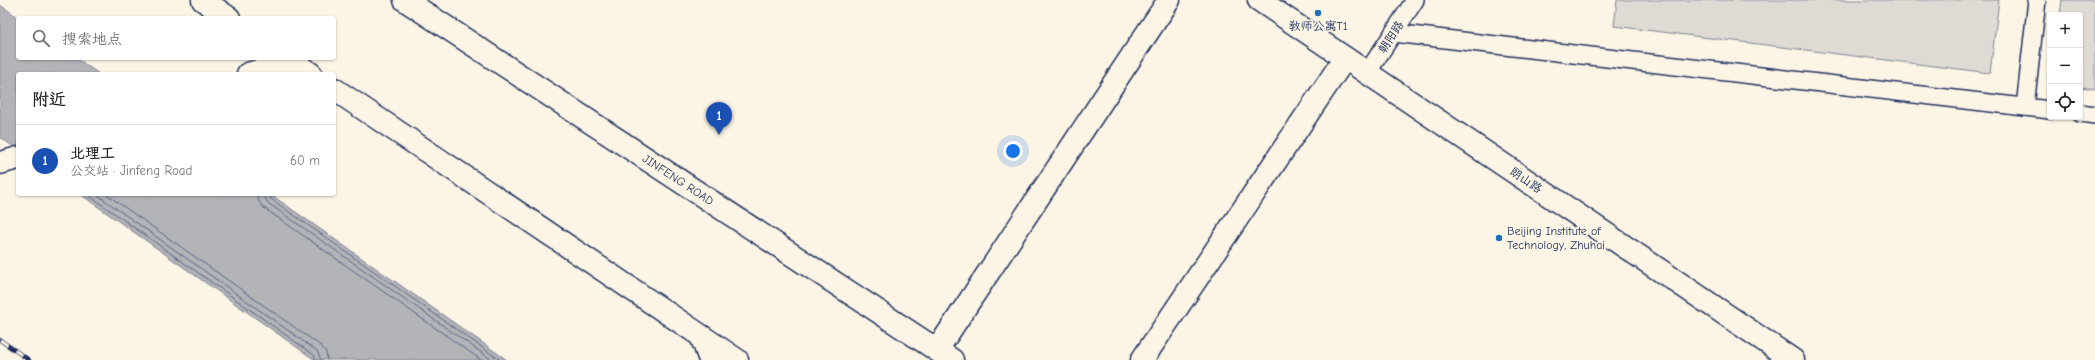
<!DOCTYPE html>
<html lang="zh">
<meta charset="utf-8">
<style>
body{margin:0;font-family:"Comic Neue","LXGW WenKai TC",sans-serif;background:#f2f2f2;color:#222}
.controls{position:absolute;right:12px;top:12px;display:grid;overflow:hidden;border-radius:4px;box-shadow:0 1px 3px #0004}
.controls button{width:36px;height:36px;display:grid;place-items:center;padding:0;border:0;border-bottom:1px solid #e0e0e0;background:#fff;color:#222;font:20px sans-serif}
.you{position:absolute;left:1013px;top:151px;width:14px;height:14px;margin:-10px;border:3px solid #fff;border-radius:50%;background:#1a73e8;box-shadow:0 0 0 6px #1a73e833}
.badge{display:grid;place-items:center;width:26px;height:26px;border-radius:50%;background:#7c3aed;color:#fff;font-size:13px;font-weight:700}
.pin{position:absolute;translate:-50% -33px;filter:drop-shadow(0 1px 2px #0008)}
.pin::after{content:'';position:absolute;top:21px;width:14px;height:12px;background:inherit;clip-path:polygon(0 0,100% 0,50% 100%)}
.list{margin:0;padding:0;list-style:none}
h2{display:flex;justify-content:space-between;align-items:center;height:52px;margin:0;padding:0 16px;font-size:17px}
h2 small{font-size:13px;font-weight:400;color:#767676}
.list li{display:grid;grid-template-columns:26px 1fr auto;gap:12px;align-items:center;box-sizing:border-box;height:72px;padding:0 16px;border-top:1px solid #e0e0e0}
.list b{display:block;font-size:15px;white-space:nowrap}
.list p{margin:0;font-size:13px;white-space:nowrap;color:#767676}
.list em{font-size:13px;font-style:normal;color:#767676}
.icon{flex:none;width:22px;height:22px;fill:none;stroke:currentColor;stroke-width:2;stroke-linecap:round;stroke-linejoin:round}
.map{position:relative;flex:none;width:2095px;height:360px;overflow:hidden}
.search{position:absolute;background:#fff;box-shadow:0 1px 3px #0004;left:16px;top:16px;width:320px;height:44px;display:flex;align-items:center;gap:10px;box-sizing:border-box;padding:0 14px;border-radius:4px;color:#767676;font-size:15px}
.panel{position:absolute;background:#fff;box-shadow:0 1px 3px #0004;left:16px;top:72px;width:320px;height:124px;border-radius:4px}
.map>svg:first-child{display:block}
</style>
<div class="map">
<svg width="2095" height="360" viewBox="0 0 2095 360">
<rect width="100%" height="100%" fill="#fcf5e5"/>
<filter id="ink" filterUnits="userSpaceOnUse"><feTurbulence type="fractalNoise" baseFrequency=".025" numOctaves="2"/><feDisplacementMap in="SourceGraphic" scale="8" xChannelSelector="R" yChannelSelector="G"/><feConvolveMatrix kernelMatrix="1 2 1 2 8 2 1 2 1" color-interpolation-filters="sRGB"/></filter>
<g filter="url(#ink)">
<g fill="#dfdbd4" stroke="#7d8599">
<polygon points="1617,0 1999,0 1990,73 1614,26"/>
<polygon points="2062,0 2095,0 2095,89 2080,87 2080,15 2060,15"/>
</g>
<g fill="#b2b4b8" stroke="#767f94">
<polygon points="0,5 19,18 18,58 76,58 99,74 18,74 18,150 0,137"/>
<polygon points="80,194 270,194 507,360 315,360"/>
</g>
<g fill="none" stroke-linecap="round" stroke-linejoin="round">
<g stroke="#576482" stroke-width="1">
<polyline points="87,194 314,355 316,360"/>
<polyline points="96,194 317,351 321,360"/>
<polyline points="106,194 321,346 326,352 327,360"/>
<polyline points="257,194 259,202 264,208 481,360"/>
<polyline points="263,194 268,203 492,360"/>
<polyline points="269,194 271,199 500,360"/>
</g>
<defs>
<g id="lane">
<polyline points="1394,33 2050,110"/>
<polyline points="1367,73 1415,0"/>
<polyline points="2025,107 2037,0"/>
<polyline points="2080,113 2095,115"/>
</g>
<g id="street">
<polyline points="1259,0 1793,360"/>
<polyline points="248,74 291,61"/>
<polyline points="0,163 18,158"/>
<polyline points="701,336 710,360"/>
<polyline points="937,350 1169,0"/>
<polyline points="1142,360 1345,58"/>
</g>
<g id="highway">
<polyline points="203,0 229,18"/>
<path id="s1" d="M405,0L952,360"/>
<polyline points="287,58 311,74"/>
<polyline points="334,89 737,360"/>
</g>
</defs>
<use href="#lane" stroke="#1b2f5e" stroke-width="20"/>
<use href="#street" stroke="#1b2f5e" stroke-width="25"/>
<use href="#highway" stroke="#1b2f5e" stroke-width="25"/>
<use href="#lane" stroke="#fcf5e5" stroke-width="17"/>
<use href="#street" stroke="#fcf5e5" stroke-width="22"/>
<use href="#highway" stroke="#fcf5e5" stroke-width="22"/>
<defs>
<polyline id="rail" points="0,340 29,360"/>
</defs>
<use href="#rail" stroke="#1b2f5e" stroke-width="4.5"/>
<use href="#rail" stroke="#fcf5e5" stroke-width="3" stroke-dasharray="9" stroke-linecap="butt"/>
</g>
</g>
<g fill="#1f6fb2" stroke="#fcf5e5" stroke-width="1.5">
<circle cx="1318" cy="13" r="4"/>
<circle cx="1499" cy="238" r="4"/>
</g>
<g text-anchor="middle" stroke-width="3.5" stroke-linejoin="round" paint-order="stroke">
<g font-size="12" fill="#1b2f5e" stroke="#fcf5e5">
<text x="1318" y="30">教师公寓T1</text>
<text x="1507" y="235" text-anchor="start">Beijing Institute of<tspan x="1507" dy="14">Technology, Zhuhai</tspan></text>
</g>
<g font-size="12" fill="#1b2f5e" stroke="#fcf5e5">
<text transform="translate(1391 37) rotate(-57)" y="4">朝阳路</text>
<text dy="4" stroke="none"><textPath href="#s1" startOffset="327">JINFENG ROAD</textPath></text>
<text transform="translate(1526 180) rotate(34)" y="4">朗山路</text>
</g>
</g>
</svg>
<div class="controls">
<button>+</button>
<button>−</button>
<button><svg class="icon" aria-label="locate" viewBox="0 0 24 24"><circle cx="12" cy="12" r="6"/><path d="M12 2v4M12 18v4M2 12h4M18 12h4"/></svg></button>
</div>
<div class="you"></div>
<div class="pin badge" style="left:719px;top:135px;background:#1a4fb4">1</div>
<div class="search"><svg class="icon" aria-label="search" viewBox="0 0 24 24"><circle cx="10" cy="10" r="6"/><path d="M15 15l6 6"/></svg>搜索地点</div>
<section class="panel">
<h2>附近<small></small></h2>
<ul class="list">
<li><span class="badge" style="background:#1a4fb4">1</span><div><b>北理工</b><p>公交站 · Jinfeng Road</p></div><em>60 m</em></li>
</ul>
</section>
</div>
